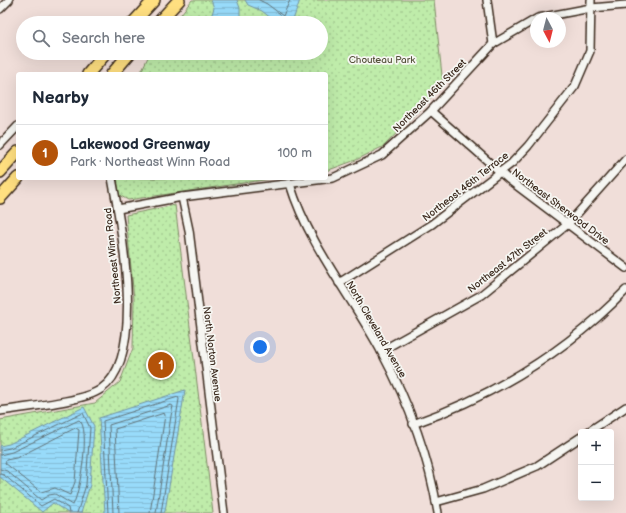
<!DOCTYPE html>
<meta charset="utf-8">
<style>
body{margin:0;font-family:"Balsamiq Sans",sans-serif;background:#f6f6f7;color:#1f2937}
.controls{position:absolute;right:12px;bottom:12px;display:grid;overflow:hidden;border-radius:4px;box-shadow:0 4px 16px #0002}
.controls button{width:36px;height:36px;display:grid;place-items:center;padding:0;border:0;border-bottom:1px solid #e0e1e3;background:#fff;color:#1f2937;font:20px sans-serif}
.compass{position:absolute;left:530px;top:12px;width:36px;height:36px;border-radius:50%;background:#fff;box-shadow:0 4px 16px #0002;rotate:173deg}
.you{position:absolute;left:260px;top:347px;width:14px;height:14px;margin:-10px;border:3px solid #fff;border-radius:50%;background:#1a73e8;box-shadow:0 0 0 6px #1a73e833}
.badge{display:grid;place-items:center;width:26px;height:26px;border-radius:50%;background:#b45309;color:#fff;font-size:13px;font-weight:700}
.pin{position:absolute;translate:-50% -50%;border:2px solid #fff;box-shadow:0 1px 4px #0006}
.list{margin:0;padding:0;list-style:none}
h2{display:flex;justify-content:space-between;align-items:center;height:52px;margin:0;padding:0 16px;font-size:17px}
h2 small{font-size:13px;font-weight:400;color:#747a83}
.list li{display:grid;grid-template-columns:26px 1fr auto;gap:12px;align-items:center;box-sizing:border-box;height:56px;padding:0 16px;border-top:1px solid #e0e1e3}
.list b{display:block;font-size:15px;white-space:nowrap}
.list p{margin:0;font-size:13px;white-space:nowrap;color:#747a83}
.list em{font-size:13px;font-style:normal;color:#747a83}
.icon{flex:none;width:22px;height:22px;fill:none;stroke:currentColor;stroke-width:2;stroke-linecap:round;stroke-linejoin:round}
.map{position:relative;flex:none;width:626px;height:513px;overflow:hidden}
.search{position:absolute;background:#fff;box-shadow:0 4px 16px #0002;left:16px;top:16px;width:312px;height:44px;display:flex;align-items:center;gap:10px;box-sizing:border-box;padding:0 14px;border-radius:22px;color:#747a83;font-size:15px}
.panel{position:absolute;background:#fff;box-shadow:0 4px 16px #0002;left:16px;top:72px;width:312px;height:108px;border-radius:4px}
.map>svg:first-child{display:block}
</style>
<div class="map">
<svg width="626" height="513" viewBox="0 0 626 513">
<defs>
<pattern id="park-dots" width="8" height="8" patternUnits="userSpaceOnUse"><rect width="8" height="8" fill="#bfecaa"/><path d="M2 2h.1M6 6h.1" fill="none" stroke="#a5cb92" stroke-width="1.8" stroke-linecap="round"/></pattern>
<pattern id="water-rules" width="6" height="5" patternUnits="userSpaceOnUse"><rect width="6" height="5" fill="#98dbfa"/><path d="M0 2.5h6" fill="none" stroke="#84bcd6"/></pattern>
</defs>
<rect width="100%" height="100%" fill="#f0ded9"/>
<filter id="ink" filterUnits="userSpaceOnUse"><feTurbulence type="fractalNoise" baseFrequency=".025" numOctaves="2"/><feDisplacementMap in="SourceGraphic" scale="8" xChannelSelector="R" yChannelSelector="G"/><feConvolveMatrix kernelMatrix="1 2 1 2 8 2 1 2 1" color-interpolation-filters="sRGB"/></filter>
<g filter="url(#ink)">
<g fill="url(#park-dots)" stroke="#7d8b64">
<polygon points="192,0 434,0 443,85 384,146 356,160 326,171 326,74 140,74 150,53 321,53 321,23 174,23"/>
<polygon points="117,178 277,178 128,200 119,195"/>
<polygon points="175,205 213,513 0,513 0,420 95,403 120,382 133,348 134,299 126,215"/>
</g>
<g fill="url(#water-rules)" stroke="#7394a2">
<polygon points="211,0 237,0 240,8 240,23 209,23 214,8"/>
<polygon points="245,0 300,0 292,23 277,23 262,11 248,5"/>
<polygon points="185,390 165,511 164,513 105,513 99,418"/>
<polygon points="84,407 94,426 90,485 81,513 68,513 53,503 42,512 0,477 0,446 9,444"/>
</g>
<g fill="none" stroke-linecap="round" stroke-linejoin="round">
<g stroke="#607176" stroke-width="1">
<polyline points="259,0 267,4 283,16 290,0"/>
<polygon points="76,428 79,430 75,482 70,495 55,488 41,492 5,463 6,460 16,458"/>
<polyline points="0,450 10,448 83,413 90,428 86,485 77,513"/>
<path d="M0,455L12,452L79,420C91,427 80,492 73,505L55,494L49,495L41,500L7,471L0,469"/>
<polyline points="0,474 4,475 41,506 54,499 68,508 69,513"/>
<polyline points="108,513 103,421 178,397 179,399 161,513"/>
<polyline points="113,513 109,425 171,405 173,406 171,416 156,513"/>
<polyline points="119,513 115,429 164,413 165,415 150,513"/>
</g>
<defs>
<g id="minor">
<polyline points="487,0 493,44"/>
<polyline points="0,9 9,0"/>
<polyline points="538,18 591,8 626,5"/>
<polyline points="431,111 508,179 626,268"/>
<polyline points="0,145 18,126"/>
<path d="M290,184C309,246 351,295 381,351C408,401 429,457 438,513"/>
<polyline points="182,197 189,230 224,513"/>
<polyline points="118,209 182,197 333,178 382,155 431,111 493,44 536,19"/>
<polyline points="339,283 432,224 512,163 528,146 575,86 590,51 591,0"/>
<polyline points="381,351 481,295 568,224 626,159"/>
<path d="M0,411C24,407 83,402 101,389C147,358 121,225 112,178"/>
<path d="M413,424C493,396 567,351 626,290"/>
<polyline points="588,432 626,407"/>
<polyline points="436,502 483,489 537,466 581,437"/>
</g>
<g id="highway">
<polyline points="133,23 154,0"/>
<polyline points="158,23 179,0"/>
<polyline points="88,74 106,53"/>
<polyline points="112,74 130,53"/>
<polyline points="0,172 18,152"/>
<polyline points="0,198 18,178"/>
</g>
</defs>
<use href="#minor" stroke="#3b2a1e" stroke-width="10"/>
<use href="#highway" stroke="#3b2a1e" stroke-width="14"/>
<use href="#minor" stroke="#f6f6f2" stroke-width="7"/>
<use href="#highway" stroke="#ffdf80" stroke-width="11"/>
</g>
</g>
<g text-anchor="middle" stroke-width="3.5" stroke-linejoin="round" paint-order="stroke">
<g font-size="10" fill="#55513a" stroke="#f6f6f2">
<text x="382" y="63">Chouteau Park</text>
</g>
<g font-size="10" fill="#3b2a1e" stroke="#f6f6f2">
<text transform="translate(429 95) rotate(-45)" y="4">Northeast 46th Street</text>
<text transform="translate(465 186) rotate(-38)" y="4">Northeast 46th Terrace</text>
<text transform="translate(561 206) rotate(37)" y="4">Northeast Sherwood Drive</text>
<text transform="translate(112 256) rotate(-96)" y="4">Northeast Winn Road</text>
<text transform="translate(507 260) rotate(-38)" y="4">Northeast 47th Street</text>
<text transform="translate(377 329) rotate(60)" y="4">North Cleveland Avenue</text>
<text transform="translate(213 354) rotate(83)" y="4">North Norton Avenue</text>
</g>
</g>
</svg>
<div class="controls">
<button>+</button>
<button>−</button>
</div>
<svg class="compass" viewBox="-18 -18 36 36"><path d="M0-13l5 13h-10z" fill="#e53935"/><path d="M0 13l5-13h-10z" fill="#747a83"/></svg>
<div class="you"></div>
<div class="pin badge" style="left:161px;top:365px">1</div>
<div class="search"><svg class="icon" aria-label="search" viewBox="0 0 24 24"><circle cx="10" cy="10" r="6"/><path d="M15 15l6 6"/></svg>Search here</div>
<section class="panel">
<h2>Nearby<small></small></h2>
<ul class="list">
<li><span class="badge">1</span><div><b>Lakewood Greenway</b><p>Park · Northeast Winn Road</p></div><em>100 m</em></li>
</ul>
</section>
</div>
